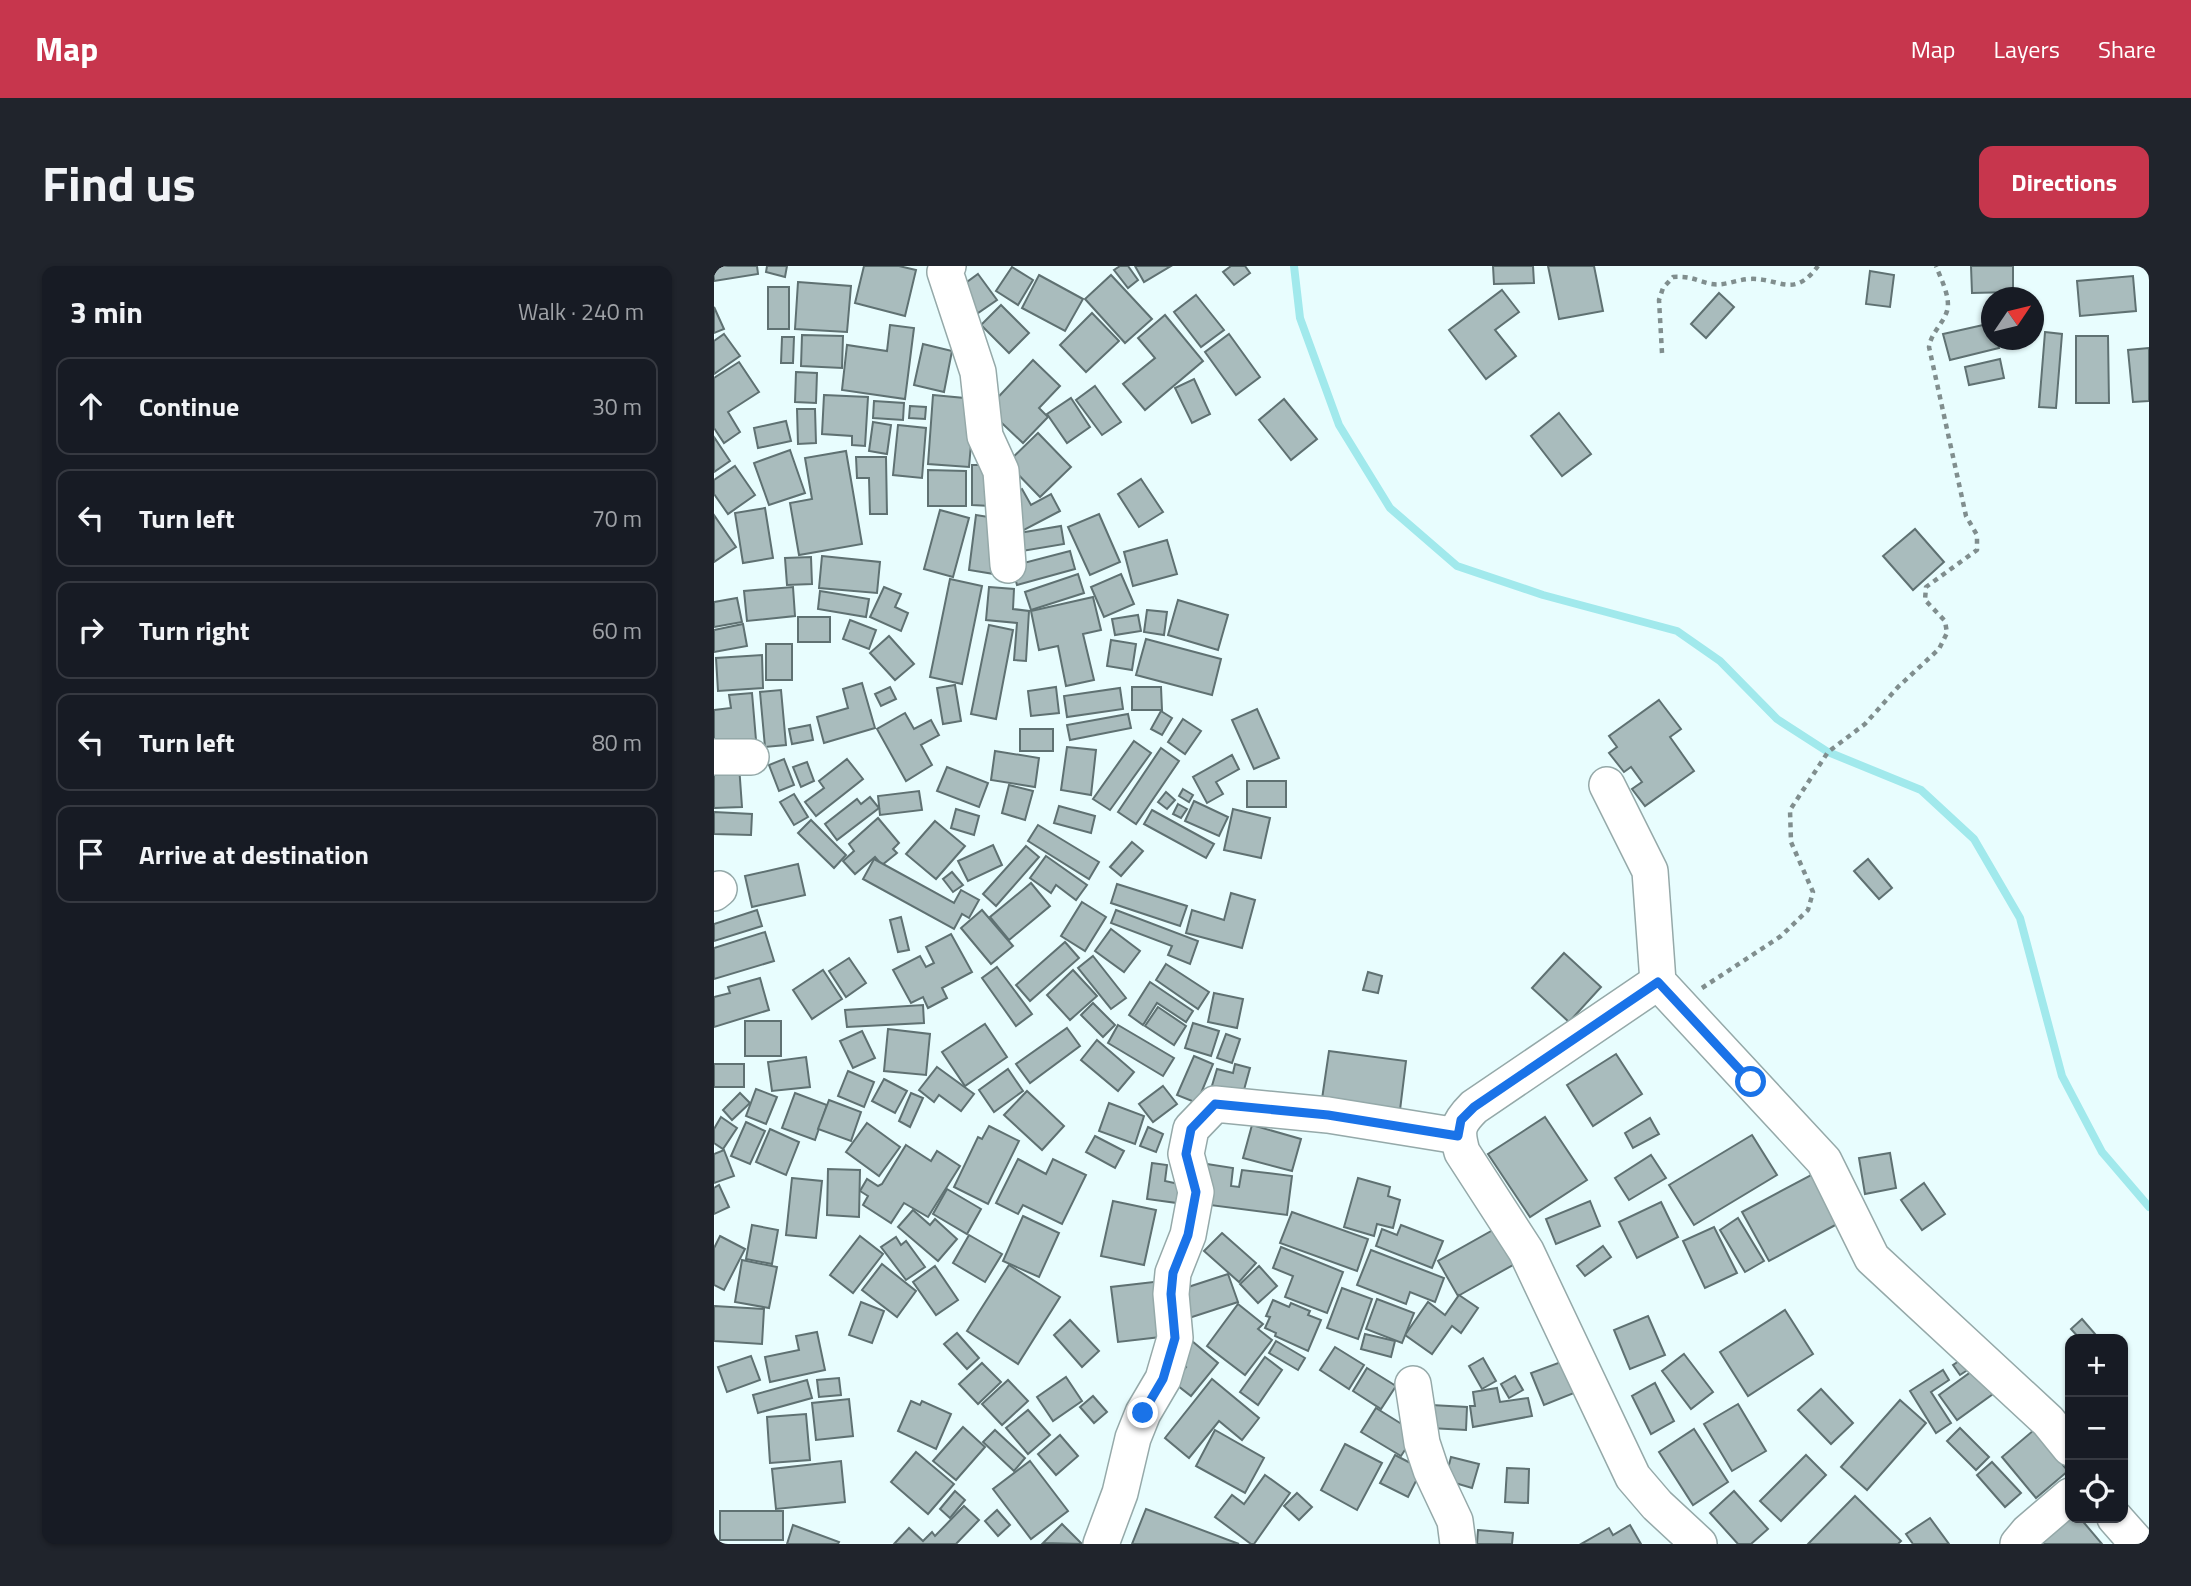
<!DOCTYPE html>
<meta charset="utf-8">
<style>
body{margin:0;font-family:"Titillium Web",sans-serif;background:#20242c;color:#f1f3f6}
.controls{position:absolute;right:21px;bottom:21px;display:grid;overflow:hidden;border-radius:14px;box-shadow:0 2px 5px #0004}
.controls button{width:63px;height:63px;display:grid;place-items:center;padding:0;border:0;border-bottom:2px solid #363941;background:#171b24;color:#f1f3f6;font:35px sans-serif}
.compass{position:absolute;left:1267px;top:21px;width:63px;height:63px;border-radius:50%;background:#171b24;box-shadow:0 2px 5px #0004;rotate:55deg}
.stop{position:absolute;width:21px;height:21px;margin:-16px;border:5px solid #1a73e8;border-radius:50%;background:#fff}
.stop.end{background:#1a73e8;border-color:#fff;box-shadow:0 2px 7px #0008}
.list{margin:0;padding:0;list-style:none}
h2{display:flex;justify-content:space-between;align-items:center;height:91px;margin:0;padding:0 28px;font-size:30px}
h2 small{font-size:23px;font-weight:400;color:#9ea1a6}
.list li{display:grid;grid-template-columns:46px 1fr auto;gap:21px;align-items:center;box-sizing:border-box;height:98px;margin:0 14px 14px;padding:0 14px;border:2px solid #363941;border-radius:14px}
.list b{display:block;font-size:26px;white-space:nowrap}
.list em{font-size:23px;font-style:normal;color:#9ea1a6}
.icon{flex:none;width:38px;height:38px;fill:none;stroke:currentColor;stroke-width:2;stroke-linecap:round;stroke-linejoin:round}
.map{position:relative;flex:none;width:1435px;height:1278px;overflow:hidden;border-radius:14px}
header{display:flex;align-items:center;gap:42px;box-sizing:border-box;height:98px;padding:0 35px;background:#c7364d;color:#fff}
header strong{font-size:33px}
nav{display:flex;gap:38px;margin-inline-start:auto;font-size:24px}
.intro{display:flex;align-items:center;justify-content:space-between;box-sizing:border-box;height:168px;padding:0 42px}
h1{margin:0;font-size:49px}
.button{padding:18px 32px;border-radius:14px;background:#c7364d;color:#fff;font-size:24px;font-weight:700}
main{display:flex;gap:42px;padding:0 42px}
aside{flex:1;background:#171b24;border-radius:14px;box-shadow:0 2px 5px #0004}
.map>svg:first-child{display:block}
</style>
<header>
<strong>Map</strong>
<nav><a>Map</a><a>Layers</a><a>Share</a></nav>
</header>
<div class="intro"><h1>Find us</h1><a class="button">Directions</a></div>
<main>
<aside>
<h2>3 min<small>Walk · 240 m</small></h2>
<ul class="list">
<li><svg class="icon" aria-label="ahead" viewBox="0 0 24 24"><path d="M12 20V5M6 11l6-6 6 6"/></svg><div><b>Continue</b></div><em>30 m</em></li>
<li><svg class="icon" aria-label="left" viewBox="0 0 24 24"><path d="M17 20v-9H6M10 6l-5 5 5 5"/></svg><div><b>Turn left</b></div><em>70 m</em></li>
<li><svg class="icon" aria-label="right" viewBox="0 0 24 24"><path d="M7 20v-9h11M14 6l5 5-5 5"/></svg><div><b>Turn right</b></div><em>60 m</em></li>
<li><svg class="icon" aria-label="left" viewBox="0 0 24 24"><path d="M17 20v-9H6M10 6l-5 5 5 5"/></svg><div><b>Turn left</b></div><em>80 m</em></li>
<li><svg class="icon" aria-label="arrive" viewBox="0 0 24 24"><path d="M6 21V4h12l-3 4 3 4H6"/></svg><div><b>Arrive at destination</b></div></li>
</ul>
</aside>
<div class="map">
<svg width="1435" height="1278" viewBox="0 0 1435 1278">
<rect width="100%" height="100%" fill="#e8fdfe"/>
<g fill="none" stroke-linecap="round" stroke-linejoin="round">
<polyline stroke="#a1e9ec" stroke-width="8" points="580,0 586,52 625,159 676,242 743,300 829,329 963,365 1006,395 1063,453 1114,486 1207,524 1260,573 1306,652 1348,810 1388,886 1435,941"/>
</g>
<g fill="#a9bcbd" stroke="#5f7172" stroke-width="2">
<polygon points="0,0 43,0 44,8 0,15"/>
<polygon points="53,0 73,0 71,11 52,6"/>
<polygon points="150,0 185,0 202,4 191,50 141,37"/>
<polygon points="406,0 414,0 424,14 414,22 400,4"/>
<polygon points="421,0 457,0 430,16"/>
<polygon points="517,0 531,0 536,7 520,19 509,6"/>
<polygon points="779,0 819,0 820,17 780,18"/>
<polygon points="834,0 880,0 889,45 845,53"/>
<polygon points="1257,0 1299,0 1299,26 1258,27"/>
<polygon points="298,1 319,14 304,39 282,25"/>
<polygon points="1156,5 1180,9 1176,41 1152,38"/>
<polygon points="264,8 283,34 264,47 246,21"/>
<polygon points="325,9 369,33 351,65 308,42"/>
<polygon points="397,9 438,53 411,77 371,33"/>
<polygon points="1419,10 1422,45 1366,50 1363,15"/>
<polygon points="84,16 137,20 133,66 81,63"/>
<rect x="54" y="21" width="21" height="42"/>
<polygon points="788,24 805,46 781,64 802,90 772,113 735,64"/>
<polygon points="1005,27 1020,41 992,72 977,58"/>
<polygon points="482,29 510,64 487,81 460,46"/>
<polygon points="287,39 315,67 295,87 267,59"/>
<polygon points="0,41 10,63 0,67"/>
<polygon points="378,47 405,75 372,106 346,79"/>
<polygon points="451,49 489,95 431,144 409,118 441,92 424,72"/>
<polygon points="1278,57 1278,74 1283,74 1285,82 1236,94 1229,68"/>
<polygon points="176,59 200,62 191,133 128,124 133,79 173,85"/>
<polygon points="1331,66 1348,68 1342,142 1325,141"/>
<polygon points="10,68 26,90 0,108 0,75"/>
<polygon points="515,68 546,111 522,129 491,86"/>
<polygon points="88,69 129,70 128,102 87,100"/>
<polygon points="1362,70 1394,70 1395,137 1362,137"/>
<polygon points="68,71 80,71 79,97 67,97"/>
<polygon points="209,78 238,85 230,126 200,119"/>
<polygon points="1435,82 1435,135 1419,136 1414,84"/>
<polygon points="1286,93 1290,112 1255,119 1251,101"/>
<polygon points="319,94 346,120 325,142 334,151 309,177 273,143"/>
<polygon points="25,96 45,126 14,146 26,166 10,177 0,162 0,112"/>
<polygon points="82,106 103,107 102,137 81,136"/>
<polygon points="480,113 496,148 478,157 461,122"/>
<polygon points="381,120 407,156 388,169 362,134"/>
<polygon points="110,129 154,131 151,180 138,179 138,170 108,168"/>
<polygon points="219,129 261,133 255,201 214,198"/>
<polygon points="357,132 376,161 353,177 333,148"/>
<polygon points="570,133 603,173 577,194 545,154"/>
<polygon points="160,135 190,137 189,154 159,152"/>
<polygon points="196,140 212,141 211,153 195,152"/>
<polygon points="83,143 101,143 102,177 84,178"/>
<polygon points="845,147 877,188 848,210 817,170"/>
<polygon points="72,155 77,175 44,182 40,162"/>
<polygon points="159,156 177,159 173,188 155,185"/>
<polygon points="184,159 212,162 208,212 179,209"/>
<polygon points="324,167 357,201 326,231 293,197"/>
<polygon points="0,171 16,195 0,206"/>
<polygon points="76,184 91,227 55,239 40,197"/>
<polygon points="132,185 148,278 85,289 76,237 98,233 91,192"/>
<polygon points="142,191 172,191 173,248 156,248 155,212 143,212"/>
<polygon points="258,199 277,199 276,240 258,239"/>
<polygon points="21,200 41,229 14,248 0,228 0,214"/>
<polygon points="214,204 252,205 252,240 214,240"/>
<polygon points="427,213 449,246 425,261 404,228"/>
<polygon points="308,223 317,239 337,228 346,245 308,265 290,232"/>
<polygon points="51,242 59,292 29,297 21,247"/>
<polygon points="226,244 255,252 239,311 210,303"/>
<polygon points="385,248 406,296 376,309 354,261"/>
<polygon points="0,249 22,281 0,296"/>
<polygon points="262,249 287,253 280,308 255,304"/>
<polygon points="347,260 350,278 302,286 299,268"/>
<polygon points="1201,263 1230,296 1199,324 1169,290"/>
<polygon points="453,274 463,308 419,320 410,286"/>
<polygon points="356,285 361,303 303,319 298,300"/>
<polygon points="108,290 166,296 163,327 105,322"/>
<polygon points="97,291 98,318 73,319 71,292"/>
<polygon points="364,308 370,327 317,344 311,326"/>
<polygon points="407,308 420,338 390,351 377,321"/>
<polygon points="236,313 268,320 248,418 216,411"/>
<polygon points="79,321 81,350 33,355 30,325"/>
<polygon points="170,321 187,328 181,341 194,347 187,365 156,351"/>
<polygon points="275,321 300,323 299,343 315,345 312,395 300,394 303,357 272,354"/>
<polygon points="106,325 155,333 152,351 104,343"/>
<polygon points="379,331 387,364 369,368 380,414 352,420 344,380 325,384 317,345"/>
<polygon points="23,332 28,356 0,361 0,336"/>
<polygon points="464,334 514,349 504,384 454,369"/>
<polygon points="433,344 453,346 450,369 430,366"/>
<polygon points="424,349 427,365 401,369 398,353"/>
<rect x="84" y="351" width="32" height="25"/>
<polygon points="136,354 162,364 155,383 129,373"/>
<polygon points="29,358 33,380 0,386 0,364"/>
<polygon points="275,359 299,364 282,453 257,448"/>
<polygon points="175,370 200,398 181,414 156,387"/>
<polygon points="432,373 507,393 498,429 422,409"/>
<polygon points="397,374 422,378 418,404 393,400"/>
<rect x="52" y="378" width="26" height="36"/>
<polygon points="48,389 49,422 4,425 2,392"/>
<polygon points="148,417 161,462 110,477 103,451 134,442 129,423"/>
<polygon points="241,419 247,455 229,458 223,422"/>
<polygon points="176,421 182,433 167,440 161,428"/>
<polygon points="342,421 345,447 317,450 314,425"/>
<polygon points="418,421 447,421 448,444 418,444"/>
<polygon points="406,422 409,443 353,451 350,430"/>
<polygon points="67,424 72,479 51,481 46,426"/>
<polygon points="38,427 42,474 0,477 0,444 17,442 15,429"/>
<polygon points="945,434 967,463 956,471 980,505 931,540 918,523 928,516 917,501 910,506 895,487 903,481 895,470"/>
<polygon points="543,443 565,492 540,503 518,454"/>
<polygon points="447,445 458,452 448,469 437,463"/>
<polygon points="191,447 200,463 217,454 225,469 207,479 218,499 192,515 163,463"/>
<polygon points="414,448 417,462 356,474 353,459"/>
<polygon points="469,453 487,465 471,488 454,476"/>
<polygon points="96,459 99,474 78,478 75,463"/>
<rect x="306" y="463" width="33" height="22"/>
<polygon points="420,475 437,487 396,544 379,533"/>
<polygon points="353,481 382,484 377,529 347,524"/>
<polygon points="447,482 465,495 422,558 404,546"/>
<polygon points="281,485 325,492 321,521 277,514"/>
<polygon points="518,489 525,503 502,516 509,528 493,537 479,511"/>
<polygon points="70,493 80,519 65,525 55,499"/>
<polygon points="133,493 149,513 102,550 91,536 110,522 105,515"/>
<polygon points="93,496 100,515 87,521 79,501"/>
<polygon points="25,499 28,541 0,542 0,500"/>
<polygon points="233,501 274,517 265,541 223,525"/>
<rect x="533" y="515" width="39" height="26"/>
<polygon points="295,519 319,525 311,554 288,547"/>
<polygon points="469,523 479,529 475,536 465,530"/>
<polygon points="205,525 208,544 166,549 164,530"/>
<polygon points="452,526 461,534 453,543 444,536"/>
<polygon points="80,528 94,551 80,559 66,536"/>
<polygon points="156,531 165,542 123,574 111,558 143,533 147,538"/>
<polygon points="480,535 514,551 505,570 471,555"/>
<polygon points="464,538 473,543 467,552 459,548"/>
<polygon points="345,540 381,550 377,567 340,557"/>
<polygon points="242,543 265,550 260,569 237,562"/>
<polygon points="519,543 556,552 547,592 510,584"/>
<polygon points="438,544 500,578 492,592 430,558"/>
<polygon points="0,546 38,548 37,569 0,568"/>
<polygon points="164,552 185,577 179,583 183,587 168,599 161,591 141,608 129,595 140,585 135,578"/>
<polygon points="97,554 132,589 120,602 84,567"/>
<polygon points="221,555 251,580 222,613 192,588"/>
<polygon points="324,559 385,596 375,613 314,575"/>
<polygon points="418,576 429,585 407,610 396,601"/>
<polygon points="279,579 288,599 254,615 244,595"/>
<polygon points="312,580 325,591 282,640 269,628"/>
<polygon points="332,590 373,619 362,634 342,619 337,627 316,612"/>
<polygon points="160,593 240,637 247,624 265,634 255,652 248,648 240,663 149,613"/>
<polygon points="1154,593 1178,622 1165,633 1140,605"/>
<polygon points="84,598 91,629 38,641 31,610"/>
<polygon points="238,606 249,619 239,626 229,613"/>
<polygon points="317,617 336,640 295,674 276,651"/>
<polygon points="403,618 473,640 466,660 397,637"/>
<polygon points="517,627 541,634 528,682 472,667 478,644 510,654"/>
<polygon points="368,636 392,651 371,685 347,670"/>
<polygon points="43,644 48,660 0,675 0,658"/>
<polygon points="268,644 299,680 277,698 247,662"/>
<polygon points="402,644 484,675 476,698 454,689 458,680 397,657"/>
<polygon points="187,651 195,684 184,686 176,654"/>
<polygon points="397,663 426,685 410,706 381,685"/>
<polygon points="51,666 60,695 0,713 0,682"/>
<polygon points="237,668 258,706 228,722 233,732 214,742 209,731 197,737 179,704 206,690 212,701 220,697 212,681"/>
<polygon points="351,676 365,692 316,735 302,719"/>
<polygon points="850,687 887,721 855,756 818,722"/>
<polygon points="379,690 412,732 397,743 364,702"/>
<polygon points="135,692 152,717 132,731 115,705"/>
<polygon points="452,698 495,726 484,743 442,714"/>
<polygon points="283,701 318,748 302,760 268,712"/>
<polygon points="109,704 128,733 98,753 79,724"/>
<polygon points="359,704 383,730 356,754 333,729"/>
<polygon points="654,706 668,710 664,727 649,724"/>
<polygon points="46,712 55,744 0,761 0,731 16,727 14,721"/>
<polygon points="436,716 479,745 472,756 443,737 429,759 415,749"/>
<polygon points="500,727 529,733 523,762 494,756"/>
<polygon points="379,737 401,759 389,771 367,749"/>
<polygon points="209,739 210,757 133,761 131,744"/>
<polygon points="444,741 472,760 460,779 431,760"/>
<rect x="31" y="755" width="36" height="35"/>
<polygon points="479,757 505,765 497,790 471,782"/>
<polygon points="271,758 293,791 251,820 228,786"/>
<polygon points="404,759 460,792 449,810 394,777"/>
<polygon points="353,762 366,780 316,817 302,798"/>
<polygon points="174,763 216,768 212,809 170,805"/>
<polygon points="148,765 161,792 139,802 126,775"/>
<polygon points="512,768 526,773 518,797 503,792"/>
<polygon points="383,774 420,806 404,825 367,794"/>
<polygon points="615,785 692,795 686,844 608,833"/>
<polygon points="902,788 928,828 879,860 853,819"/>
<polygon points="480,790 499,798 483,837 463,829"/>
<polygon points="92,791 96,821 58,825 54,796"/>
<rect x="0" y="798" width="30" height="23"/>
<polygon points="521,798 536,802 528,831 497,823 503,803 519,807"/>
<polygon points="223,801 260,828 247,845 225,829 220,836 205,824"/>
<polygon points="294,803 309,825 280,846 265,824"/>
<polygon points="134,805 160,816 150,841 124,830"/>
<polygon points="170,813 193,825 181,847 158,835"/>
<polygon points="449,820 463,838 439,856 425,838"/>
<polygon points="42,823 63,831 52,858 32,850"/>
<polygon points="313,825 350,860 328,884 290,849"/>
<polygon points="26,827 36,837 18,854 9,844"/>
<polygon points="81,827 113,839 101,874 68,862"/>
<polygon points="197,827 209,832 196,861 185,855"/>
<polygon points="115,834 147,846 137,875 104,863"/>
<polygon points="395,837 430,850 421,878 385,865"/>
<polygon points="7,851 23,862 9,883 0,877 0,863"/>
<polygon points="831,851 873,914 816,951 774,888"/>
<polygon points="936,852 945,868 919,882 911,867"/>
<polygon points="32,856 51,865 36,898 17,890"/>
<polygon points="153,857 186,881 165,910 132,886"/>
<polygon points="538,859 587,873 578,905 529,892"/>
<polygon points="275,860 305,875 274,938 240,921 264,871 268,873"/>
<polygon points="434,861 449,868 442,886 426,880"/>
<polygon points="56,863 85,876 72,909 42,896"/>
<polygon points="1038,869 1063,909 980,959 955,919"/>
<polygon points="381,870 410,885 401,902 372,886"/>
<polygon points="192,879 217,895 223,885 246,900 214,951 190,937 177,957 149,939 154,930 146,925 153,913 164,920 168,918"/>
<polygon points="10,884 20,910 0,917 0,888"/>
<polygon points="1176,887 1182,922 1151,928 1145,892"/>
<polygon points="937,889 952,912 915,934 901,912"/>
<polygon points="304,893 332,908 339,893 372,909 348,958 309,939 304,948 282,937"/>
<polygon points="438,897 453,899 451,915 465,918 463,937 433,933"/>
<polygon points="493,898 519,902 517,920 525,921 528,904 578,910 573,949 488,938"/>
<polygon points="114,903 146,904 145,951 113,949"/>
<polygon points="1099,908 1125,957 1055,995 1028,946"/>
<polygon points="78,912 108,915 102,972 72,969"/>
<polygon points="644,912 676,921 674,930 686,934 679,962 663,958 660,970 630,961"/>
<polygon points="1210,917 1231,948 1208,964 1187,934"/>
<polygon points="5,919 15,941 0,948 0,922"/>
<polygon points="233,923 267,943 253,968 219,948"/>
<polygon points="399,935 442,944 430,999 387,990"/>
<polygon points="876,935 886,960 842,978 832,953"/>
<polygon points="947,936 964,971 923,992 905,956"/>
<polygon points="199,944 216,959 221,953 243,973 224,995 184,961"/>
<polygon points="578,946 654,973 643,1005 566,977"/>
<polygon points="309,950 345,967 325,1011 289,995"/>
<polygon points="1024,952 1050,995 1031,1006 1006,964"/>
<polygon points="38,959 64,964 58,998 32,993"/>
<polygon points="687,959 729,975 718,1002 662,980 668,963 683,969"/>
<polygon points="786,960 806,995 744,1030 724,995"/>
<polygon points="1000,961 1023,1007 991,1022 969,975"/>
<polygon points="508,967 542,997 525,1016 490,985"/>
<polygon points="255,969 288,988 271,1016 239,997"/>
<polygon points="6,970 31,983 10,1024 0,1019 0,982"/>
<polygon points="146,970 169,988 139,1027 116,1009"/>
<polygon points="182,971 187,979 192,975 211,1001 192,1014 167,981"/>
<polygon points="889,980 897,991 871,1010 863,1000"/>
<polygon points="567,981 629,1006 613,1047 571,1031 579,1010 559,1002"/>
<polygon points="657,984 730,1012 721,1036 696,1026 692,1038 643,1019"/>
<polygon points="28,994 63,1001 55,1042 21,1036"/>
<polygon points="168,998 202,1025 183,1051 148,1024"/>
<polygon points="295,999 346,1031 304,1098 253,1065"/>
<polygon points="221,1000 244,1034 222,1049 199,1016"/>
<polygon points="545,1000 563,1020 544,1037 526,1018"/>
<polygon points="514,1008 524,1036 475,1052 465,1024"/>
<polygon points="448,1015 455,1070 404,1076 397,1021"/>
<polygon points="628,1022 658,1033 644,1073 613,1062"/>
<polygon points="745,1029 764,1042 747,1067 738,1060 718,1088 691,1069 714,1036 731,1049"/>
<polygon points="663,1033 700,1047 688,1077 652,1063"/>
<polygon points="559,1034 575,1041 577,1037 596,1045 594,1049 607,1054 594,1085 561,1070 562,1067 551,1062 556,1051 552,1050"/>
<polygon points="147,1036 170,1045 158,1077 135,1069"/>
<polygon points="524,1038 549,1058 544,1063 558,1074 531,1109 493,1080"/>
<polygon points="0,1040 50,1043 48,1078 0,1075"/>
<polygon points="1071,1044 1099,1088 1034,1130 1006,1086"/>
<polygon points="934,1050 951,1089 916,1103 900,1064"/>
<polygon points="1368,1053 1382,1069 1377,1073 1366,1073 1357,1063"/>
<polygon points="356,1054 385,1085 368,1101 340,1069"/>
<polygon points="103,1066 111,1104 56,1116 51,1091 85,1084 82,1070"/>
<polygon points="243,1067 265,1092 253,1103 230,1078"/>
<polygon points="651,1068 681,1075 677,1091 647,1083"/>
<polygon points="478,1075 504,1097 477,1130 459,1116 472,1101 463,1093"/>
<polygon points="562,1075 591,1092 584,1104 555,1087"/>
<polygon points="621,1081 650,1099 635,1123 606,1104"/>
<polygon points="1257,1087 1264,1097 1246,1109 1239,1099"/>
<polygon points="970,1088 999,1126 977,1143 948,1105"/>
<polygon points="37,1090 46,1114 13,1126 4,1101"/>
<polygon points="551,1091 568,1104 544,1139 526,1126"/>
<polygon points="769,1092 782,1115 768,1123 755,1100"/>
<polygon points="847,1096 860,1127 830,1139 817,1107"/>
<polygon points="268,1097 287,1116 264,1138 245,1118"/>
<polygon points="653,1102 682,1120 667,1143 639,1125"/>
<polygon points="1261,1103 1279,1128 1243,1154 1225,1129"/>
<polygon points="1229,1104 1235,1114 1217,1126 1237,1157 1222,1167 1196,1125"/>
<polygon points="801,1110 809,1124 795,1132 787,1118"/>
<polygon points="352,1111 368,1135 339,1155 323,1131"/>
<polygon points="125,1112 127,1129 105,1131 103,1114"/>
<polygon points="498,1113 545,1152 528,1174 505,1155 475,1192 451,1172"/>
<polygon points="93,1114 98,1132 44,1147 39,1129"/>
<polygon points="294,1114 314,1135 288,1159 268,1138"/>
<polygon points="941,1117 960,1155 937,1168 918,1130"/>
<polygon points="783,1122 786,1136 814,1132 818,1150 759,1161 756,1140 761,1140 759,1126"/>
<polygon points="1107,1123 1139,1157 1117,1178 1084,1144"/>
<polygon points="379,1130 393,1146 380,1157 366,1141"/>
<polygon points="135,1133 139,1170 102,1174 98,1137"/>
<polygon points="1186,1134 1212,1157 1153,1224 1127,1201"/>
<polygon points="197,1135 206,1139 208,1135 237,1148 222,1183 184,1165"/>
<polygon points="1024,1138 1052,1185 1018,1205 990,1158"/>
<polygon points="717,1139 753,1141 752,1164 716,1162"/>
<polygon points="662,1142 702,1167 687,1190 647,1166"/>
<polygon points="314,1144 336,1169 314,1188 292,1162"/>
<polygon points="92,1148 96,1194 56,1197 53,1151"/>
<polygon points="249,1161 271,1181 242,1214 219,1195"/>
<polygon points="1246,1162 1275,1191 1262,1204 1233,1175"/>
<polygon points="980,1163 1014,1216 979,1239 945,1186"/>
<polygon points="281,1164 311,1192 300,1205 269,1176"/>
<polygon points="501,1164 550,1192 531,1227 482,1200"/>
<polygon points="1320,1164 1354,1205 1322,1232 1288,1191"/>
<polygon points="346,1169 364,1190 342,1209 324,1188"/>
<polygon points="631,1178 668,1197 643,1244 607,1224"/>
<polygon points="202,1186 240,1218 214,1248 177,1216"/>
<polygon points="681,1189 708,1203 694,1231 666,1217"/>
<polygon points="1092,1189 1112,1209 1067,1255 1046,1235"/>
<polygon points="737,1191 765,1198 758,1222 731,1214"/>
<polygon points="127,1195 131,1236 62,1243 58,1203"/>
<polygon points="316,1195 354,1245 317,1273 279,1223"/>
<polygon points="1278,1196 1307,1227 1291,1241 1263,1209"/>
<polygon points="793,1202 815,1203 814,1237 791,1236"/>
<polygon points="551,1209 576,1227 540,1278 537,1278 501,1251 518,1229 530,1238"/>
<polygon points="241,1225 251,1234 236,1252 226,1243"/>
<polygon points="1020,1225 1054,1263 1037,1278 1024,1278 996,1247"/>
<polygon points="583,1227 598,1241 585,1254 570,1240"/>
<polygon points="1141,1230 1187,1275 1184,1278 1094,1278"/>
<polygon points="250,1240 265,1254 242,1278 180,1278 195,1262 209,1275 218,1266 221,1270"/>
<polygon points="432,1243 525,1278 418,1278"/>
<polygon points="283,1244 296,1259 284,1270 271,1255"/>
<rect x="6" y="1245" width="63" height="29"/>
<polygon points="1216,1252 1235,1278 1199,1278 1192,1268"/>
<polygon points="1356,1252 1366,1252 1388,1278 1329,1278 1320,1267"/>
<polygon points="348,1258 368,1278 329,1277"/>
<polygon points="79,1259 125,1276 124,1278 73,1278"/>
<polygon points="916,1259 927,1278 867,1278 895,1262 899,1269"/>
<polygon points="764,1264 799,1267 798,1278 763,1278"/>
</g>
<g fill="none" stroke-linecap="round" stroke-linejoin="round">
<defs>
<g id="minor">
<polyline points="234,0 231,6 264,106 271,170 287,205 294,299"/>
<polyline points="0,491 37,491"/>
<polyline points="893,519 936,605 944,716 1110,895 1158,992 1334,1155 1356,1182"/>
<polyline points="0,627 5,623"/>
<path d="M944,716L760,841C743,858 742,864 748,886L812,985L919,1211L943,1239L985,1278"/>
<polyline points="699,1118 708,1177 717,1204 741,1255 744,1278"/>
<polyline points="1401,1252 1424,1278"/>
<polyline points="387,1278 406,1227 419,1172 429,1147 449,1113 461,1072 457,1028 459,1007 474,969 482,926 472,888 477,863 501,838 614,849 744,870"/>
<polyline points="1304,1278 1314,1266 1356,1230"/>
</g>
</defs>
<use href="#minor" stroke="#95a9a9" stroke-width="38"/>
<g stroke="#808e8e" stroke-width="4.5" stroke-dasharray="5 5" stroke-linecap="butt">
<path d="M948,87L945,34L949,22L959,11C978,10 980,14 997,18C1011,20 1021,14 1035,13C1065,11 1079,34 1104,0"/>
<path d="M988,722L1067,670L1094,644L1099,626L1077,576L1076,544L1114,486L1151,458L1184,421L1225,383L1233,367L1231,355L1211,334L1212,321L1263,284V269L1252,250L1215,81C1217,67 1229,58 1233,45C1237,32 1227,13 1222,0"/>
</g>
<use href="#minor" stroke="#fff" stroke-width="35"/>
</g>
<g fill="none" stroke-linecap="round" stroke-linejoin="round">
<polyline stroke="#1a73e8" stroke-width="9" points="429,1147 449,1113 461,1072 457,1028 459,1007 474,969 482,926 472,888 477,863 501,838 614,849 744,870 747,854 760,841 944,716 1037,816"/>
</g>
</svg>
<div class="controls">
<button>+</button>
<button>−</button>
<button><svg class="icon" aria-label="locate" viewBox="0 0 24 24"><circle cx="12" cy="12" r="6"/><path d="M12 2v4M12 18v4M2 12h4M18 12h4"/></svg></button>
</div>
<svg class="compass" viewBox="-18 -18 36 36"><path d="M0-13l5 13h-10z" fill="#e53935"/><path d="M0 13l5-13h-10z" fill="#9ea1a6"/></svg>
<div class="stop" style="left:1037px;top:816px"></div>
<div class="stop end" style="left:429px;top:1147px"></div>
</div>
</main>
